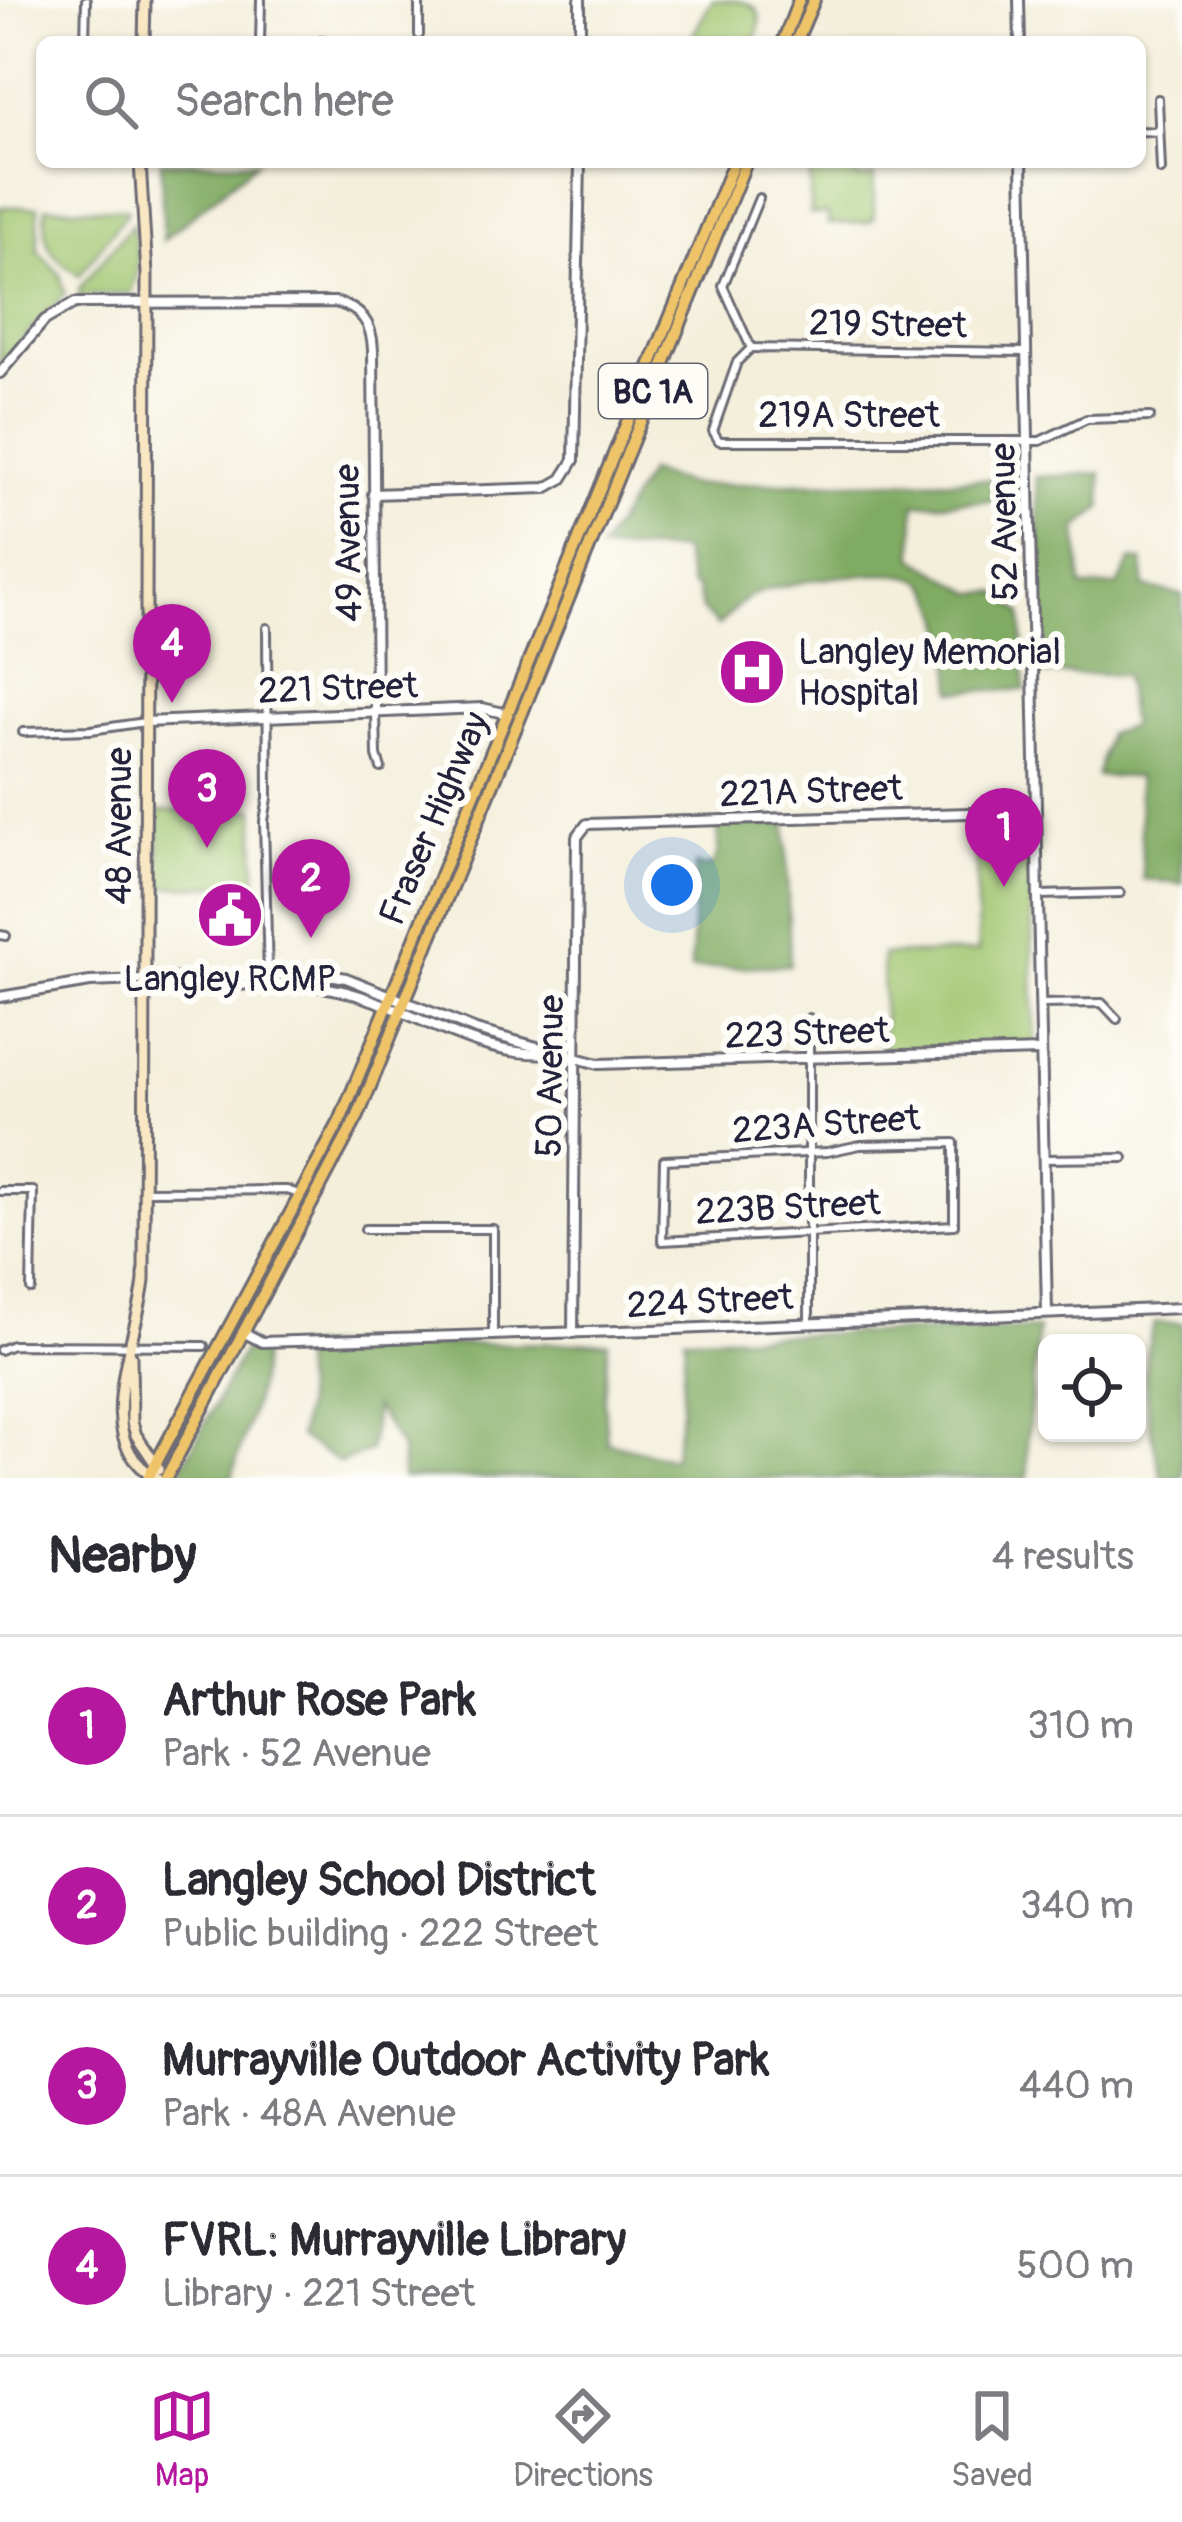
<!DOCTYPE html>
<meta charset="utf-8">
<style>
body{margin:0;font-family:Pangolin,sans-serif;background:#f7f7f7;color:#2b2b33}
.controls{position:absolute;right:36px;bottom:36px;display:grid;overflow:hidden;border-radius:18px;box-shadow:0 3px 9px #0004}
.controls button{width:108px;height:108px;display:grid;place-items:center;padding:0;border:0;border-bottom:3px solid #e1e1e2;background:#fff;color:#2b2b33;font:60px sans-serif}
.you{position:absolute;left:672px;top:885px;width:42px;height:42px;margin:-30px;border:9px solid #fff;border-radius:50%;background:#1a73e8;box-shadow:0 0 0 18px #1a73e833}
.badge{display:grid;place-items:center;width:78px;height:78px;border-radius:50%;background:#b5179e;color:#fff;font-size:39px;font-weight:700}
.pin{position:absolute;translate:-50% -99px;filter:drop-shadow(0 3px 6px #0008)}
.pin::after{content:'';position:absolute;top:63px;width:42px;height:36px;background:inherit;clip-path:polygon(0 0,100% 0,50% 100%)}
.list{margin:0;padding:0;list-style:none}
h2{display:flex;justify-content:space-between;align-items:center;height:156px;margin:0;padding:0 48px;font-size:51px}
h2 small{font-size:39px;font-weight:400;color:#7c7c81}
.list li{display:grid;grid-template-columns:78px 1fr auto;gap:36px;align-items:center;box-sizing:border-box;height:180px;padding:0 48px;border-top:3px solid #e1e1e2}
.list b{display:block;font-size:45px;white-space:nowrap}
.list p{margin:0;font-size:39px;white-space:nowrap;color:#7c7c81}
.list em{font-size:39px;font-style:normal;color:#7c7c81}
.icon{flex:none;width:66px;height:66px;fill:none;stroke:currentColor;stroke-width:2;stroke-linecap:round;stroke-linejoin:round}
.map{position:relative;flex:none;width:1182px;height:1478px;overflow:hidden}
.search{position:absolute;background:#fff;box-shadow:0 3px 9px #0004;left:36px;right:36px;top:36px;height:132px;display:flex;align-items:center;gap:30px;box-sizing:border-box;padding:0 42px;border-radius:18px;color:#7c7c81;font-size:45px}
.sheet{height:876px;background:#fff}
nav{display:flex;justify-content:space-around;align-items:center;box-sizing:border-box;height:168px;border-top:3px solid #e1e1e2;background:#fff;font-size:33px;color:#7c7c81}
nav a{display:grid;justify-items:center;gap:6px}
nav .on{color:#b5179e}
.map>svg:first-child{display:block}
</style>
<div class="map">
<svg width="1182" height="1478" viewBox="0 0 1182 1478">
<rect width="100%" height="100%" fill="#fdfcf7"/>
<filter id="ink" filterUnits="userSpaceOnUse"><feTurbulence type="fractalNoise" baseFrequency=".00833" numOctaves="2"/><feDisplacementMap in="SourceGraphic" scale="24" xChannelSelector="R" yChannelSelector="G"/><feConvolveMatrix kernelMatrix="1 2 1 2 8 2 1 2 1" color-interpolation-filters="sRGB"/></filter>
<filter id="wash" filterUnits="userSpaceOnUse"><feTurbulence type="fractalNoise" baseFrequency=".004" numOctaves="4" result="noise"/><feDisplacementMap in="SourceGraphic" scale="48" xChannelSelector="R" yChannelSelector="G"/><feGaussianBlur stdDeviation="2.7" result="paint"/><feColorMatrix in="noise" values="0 0 0 0 0 0 0 0 0 0 0 0 0 0 0 0 0 1.4 0 .05"/><feComposite in="paint" operator="in"/></filter>
<g filter="url(#wash)">
<rect width="100%" height="100%" fill="#f4efdb"/>
<g fill="#a0c670" stroke="#617456" stroke-width="3">
<path d="M712,0C743,0 773,1 754,42H689Z"/>
<polygon points="799,162 857,162 857,179 874,176 874,219 867,223 828,224 828,214 810,214 810,164"/>
<polygon points="0,207 38,207 38,251 60,274 65,294 0,364"/>
<path d="M46,207L126,209L128,211L79,276C48,253 43,246 46,207Z"/>
<path d="M132,224C137,247 143,272 130,293L80,296L79,289Z"/>
<polygon points="255,809 256,885 159,887 159,811"/>
<polygon points="1029,819 1035,1046 884,1050 882,955 978,952 975,821"/>
</g>
<g fill="#80ab62" stroke="#51664e" stroke-width="3">
<polygon points="161,162 257,162 163,240"/>
<path d="M648,472L692,485L1017,479V500L915,504L914,558L974,593L997,592L1022,613L1025,690L953,691C952,664 945,603 926,584C905,562 780,582 753,595C739,602 729,615 718,626L702,610L697,588L691,586L682,550H600Z"/>
<polygon points="1101,473 1102,507 1077,529 1082,587 1118,586 1131,560 1143,561 1144,587 1182,595 1182,884 1143,879 1138,777 1097,776 1108,734 1131,726 1124,675 1046,674 1036,477"/>
<polygon points="786,823 790,965 691,969 695,865 706,867 713,864 718,852 718,824"/>
<path d="M1155,1323H1182V1478H1162C1150,1431 1135,1368 1155,1323Z"/>
<polygon points="1038,1329 1027,1442 1028,1478 402,1478 401,1448 375,1407 370,1451 340,1463 299,1437 304,1408 300,1347 608,1342 604,1398 607,1442 673,1459 681,1411 685,1337"/>
<path d="M245,1347L262,1350C261,1396 243,1433 232,1478H185L183,1465Z"/>
</g>
</g>
<g filter="url(#ink)">
<g fill="none" stroke-linecap="round" stroke-linejoin="round">
<defs>
<g id="minor">
<polyline points="419,35 419,0"/>
<polyline points="322,40 330,42"/>
<polyline points="85,42 86,0"/>
<polyline points="260,42 261,0"/>
<polyline points="1158,99 1161,170"/>
<polyline points="1140,131 1159,132"/>
<polyline points="751,348 737,362 713,431 719,441 1040,441 1087,419 1150,417"/>
<polyline points="751,348 1025,352"/>
<polyline points="751,348 723,286 759,198"/>
<polyline points="267,628 268,798 264,821 268,978"/>
<polyline points="376,713 377,756 381,768"/>
<polyline points="23,732 91,730 145,722"/>
<polyline points="1038,895 1120,893"/>
<polyline points="0,935 6,936"/>
<polyline points="1040,1004 1102,1003 1117,1019"/>
<polygon points="954,1143 954,1225 662,1241 664,1160 827,1152 860,1145"/>
<polyline points="1043,1159 1124,1158"/>
<polyline points="0,1191 33,1191 31,1289"/>
<polyline points="144,1191 287,1190 302,1195"/>
<polyline points="365,1229 493,1229 493,1336"/>
<polyline points="809,1321 809,1018"/>
<polyline points="0,1350 12,1345 204,1346"/>
</g>
<g id="tertiary">
<polyline points="580,0 580,42"/>
<polyline points="1019,0 1020,42"/>
<polyline points="1022,162 1047,1313"/>
<path d="M0,373L45,320L75,303L335,302C361,309 372,322 373,350L376,713"/>
<polyline points="373,494 546,488 562,479 574,460 580,162"/>
<polyline points="145,722 482,708 508,714"/>
<path d="M146,982L161,986C210,987 292,979 338,990C411,1006 474,1059 551,1053"/>
<polyline points="0,997 90,982 319,973 346,978 476,1030 598,1064 1041,1051"/>
<polyline points="243,1332 262,1342 653,1330 1182,1308"/>
<polyline points="573,1333 577,837 587,824 1036,811"/>
</g>
<g id="secondary">
<polyline points="144,42 145,0"/>
<path d="M140,162L147,274L144,1280C139,1337 86,1441 157,1478"/>
<polyline points="131,1356 132,1422 136,1435 159,1469"/>
</g>
<g id="primary">
<polyline points="783,42 799,0"/>
<polyline points="796,42 814,0"/>
<polyline points="148,1478 340,1121 734,162"/>
<polyline points="166,1478 358,1116 746,162"/>
</g>
</defs>
<use href="#minor" stroke="#6c6a73" stroke-width="12"/>
<use href="#tertiary" stroke="#6c6a73" stroke-width="14"/>
<use href="#secondary" stroke="#6c6a73" stroke-width="15"/>
<use href="#primary" stroke="#6c6a73" stroke-width="16"/>
<use href="#minor" stroke="#fff" stroke-width="6"/>
<use href="#tertiary" stroke="#fff" stroke-width="8"/>
<use href="#secondary" stroke="#f9e7c3" stroke-width="9"/>
<use href="#primary" stroke="#efc469" stroke-width="10"/>
</g>
</g>
<defs>
<symbol id="hospital-disc" viewBox="-11 -11 22 22"><circle r="9.5" fill="#b5179e" stroke="#fdfcf7"/><path d="M-5-5h3v3.5h4V-5h3V5h-3V1.5h-4V5h-3Z" fill="#fff"/></symbol>
<symbol id="civic-disc" viewBox="-11 -11 22 22"><circle r="9.5" fill="#b5179e" stroke="#fdfcf7"/><path d="M-.6-6.5H3V-4.5H.6V-3L4-1V1h2V6H-6V1h2V-1L-.6-3ZM-1.2 2.5V6h2.4V2.5Z" fill="#fff"/></symbol>
</defs>
<g fill-rule="evenodd">
<use href="#hospital-disc" x="714" y="634" width="76" height="76"/>
<use href="#civic-disc" x="192" y="877" width="76" height="76"/>
</g>
<g text-anchor="middle" stroke-width="12" stroke-linejoin="round" paint-order="stroke">
<rect fill="#fdfcf7" stroke="#646373" stroke-width="3" x="599" y="364" width="108" height="54" rx="9"/>
<g font-size="33" font-weight="bold" fill="#22223b">
<text x="653" y="403">BC 1A</text>
</g>
<g font-size="36" fill="#22223b" stroke="#fdfcf7">
<text transform="translate(888 323) rotate(1)" y="13">219 Street</text>
<text x="849" y="427">219A Street</text>
<text transform="translate(1003 522) rotate(-91)" y="13">52 Avenue</text>
<text transform="translate(347 543) rotate(-91)" y="13">49 Avenue</text>
<text transform="translate(338 687) rotate(-2)" y="13">221 Street</text>
<text transform="translate(811 790) rotate(-2)" y="13">221A Street</text>
<text transform="translate(433 818) rotate(-67)" y="13">Fraser Highway</text>
<text transform="translate(118 826) rotate(-90)" y="13">48 Avenue</text>
<text transform="translate(807 1032) rotate(-2)" y="13">223 Street</text>
<text transform="translate(549 1076) rotate(-89)" y="13">50 Avenue</text>
<text transform="translate(826 1123) rotate(-4)" y="13">223A Street</text>
<text transform="translate(788 1206) rotate(-3)" y="13">223B Street</text>
<text transform="translate(710 1300) rotate(-3)" y="13">224 Street</text>
</g>
<g font-size="36" fill="#22223b" stroke="#fdfcf7" text-anchor="start">
<text x="798" y="664">Langley Memorial<tspan x="798" dy="41">Hospital</tspan></text>
<text x="230" y="991" text-anchor="middle">Langley RCMP</text>
</g>
</g>
</svg>
<div class="controls">
<button><svg class="icon" aria-label="locate" viewBox="0 0 24 24"><circle cx="12" cy="12" r="6"/><path d="M12 2v4M12 18v4M2 12h4M18 12h4"/></svg></button>
</div>
<div class="you"></div>
<div class="pin badge" style="left:1004px;top:887px">1</div>
<div class="pin badge" style="left:311px;top:938px">2</div>
<div class="pin badge" style="left:207px;top:848px">3</div>
<div class="pin badge" style="left:172px;top:703px">4</div>
<div class="search"><svg class="icon" aria-label="search" viewBox="0 0 24 24"><circle cx="10" cy="10" r="6"/><path d="M15 15l6 6"/></svg>Search here</div>
</div>
<section class="sheet">
<h2>Nearby<small>4 results</small></h2>
<ul class="list">
<li><span class="badge">1</span><div><b>Arthur Rose Park</b><p>Park · 52 Avenue</p></div><em>310 m</em></li>
<li><span class="badge">2</span><div><b>Langley School District</b><p>Public building · 222 Street</p></div><em>340 m</em></li>
<li><span class="badge">3</span><div><b>Murrayville Outdoor Activity Park</b><p>Park · 48A Avenue</p></div><em>440 m</em></li>
<li><span class="badge">4</span><div><b>FVRL: Murrayville Library</b><p>Library · 221 Street</p></div><em>500 m</em></li>
</ul>
</section>
<nav>
<a class="on"><svg class="icon" aria-label="map" viewBox="0 0 24 24"><path d="M3 6l6-2 6 2 6-2v14l-6 2-6-2-6 2zM9 4v14M15 6v14"/></svg>Map</a>
<a><svg class="icon" aria-label="directions" viewBox="0 0 24 24"><path d="M12 3l9 9-9 9-9-9zM9 14v-3h6M13 9l2 2-2 2"/></svg>Directions</a>
<a><svg class="icon" aria-label="saved" viewBox="0 0 24 24"><path d="M7 4h10v16l-5-4-5 4z"/></svg>Saved</a>
</nav>
